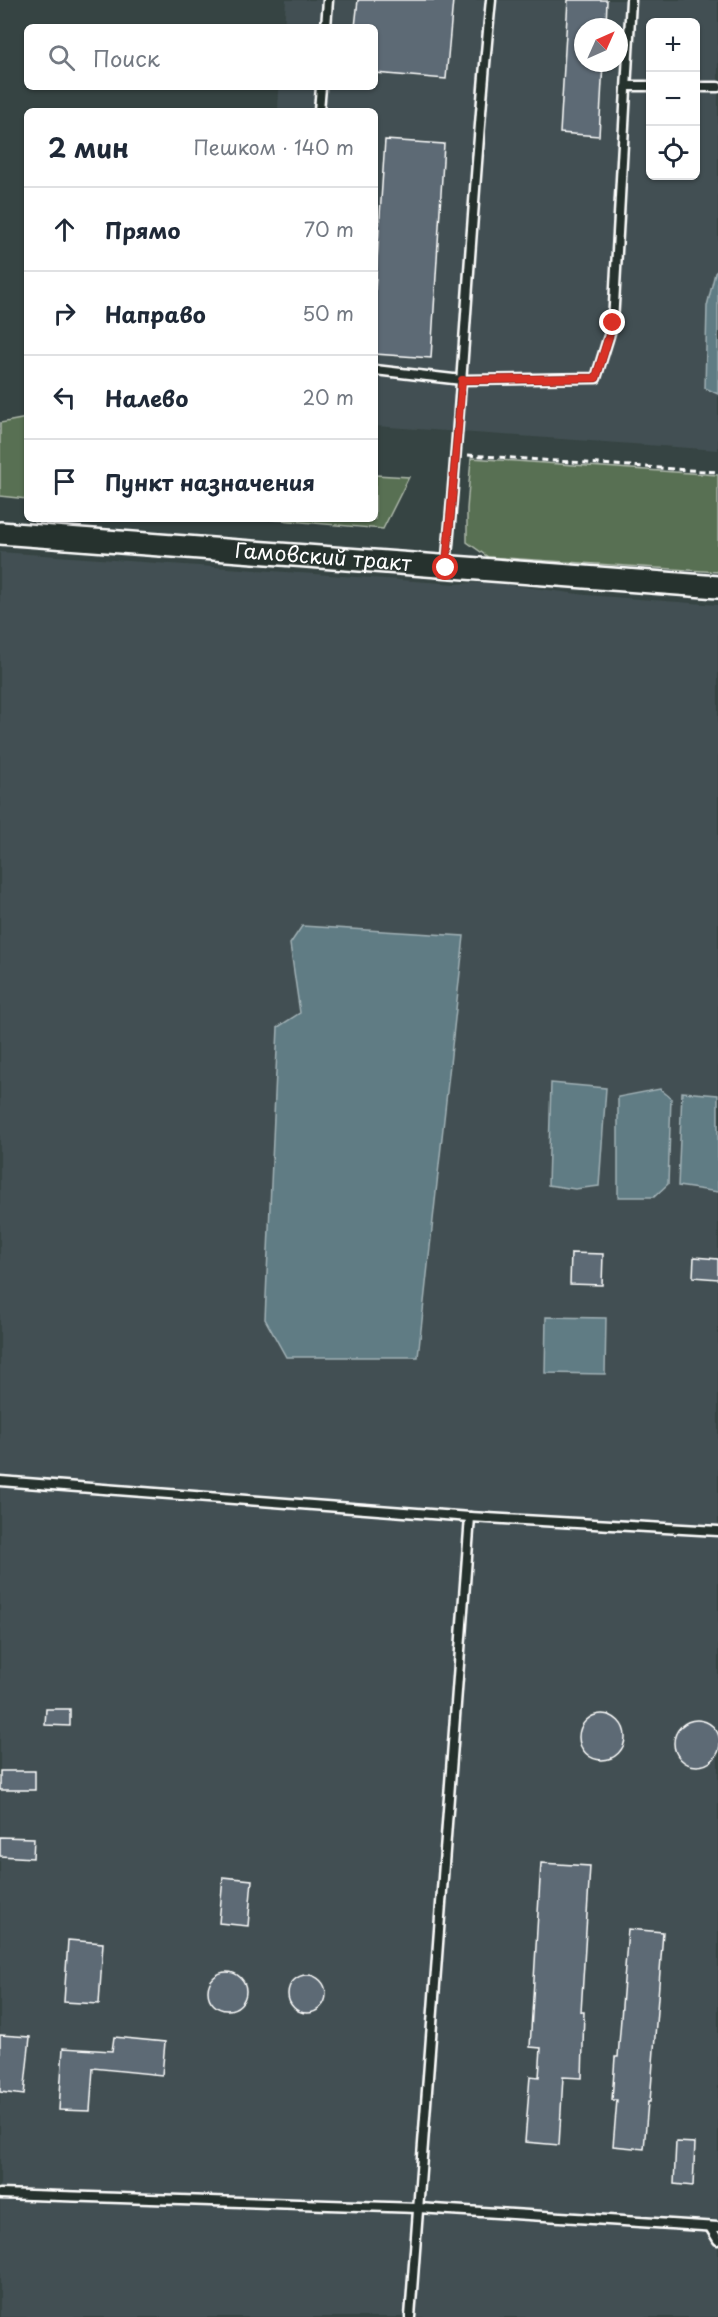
<!DOCTYPE html>
<html lang="ru">
<meta charset="utf-8">
<style>
body{margin:0;font-family:"Playpen Sans",sans-serif;background:#f6f6f7;color:#1f2937}
.controls{position:absolute;right:18px;top:18px;display:grid;overflow:hidden;border-radius:9px;box-shadow:0 2px 4px #0004}
.controls button{width:54px;height:54px;display:grid;place-items:center;padding:0;border:0;border-bottom:2px solid #e0e1e3;background:#fff;color:#1f2937;font:30px sans-serif}
.compass{position:absolute;left:574px;top:18px;width:54px;height:54px;border-radius:50%;background:#fff;box-shadow:0 2px 4px #0004;rotate:45deg}
.stop{position:absolute;width:18px;height:18px;margin:-14px;border:4px solid #d93025;border-radius:50%;background:#fff}
.stop.end{background:#d93025;border-color:#fff;box-shadow:0 2px 6px #0008}
.list{margin:0;padding:0;list-style:none}
h2{display:flex;justify-content:space-between;align-items:center;height:78px;margin:0;padding:0 24px;font-size:26px}
h2 small{font-size:20px;font-weight:400;color:#747a83}
.list li{display:grid;grid-template-columns:39px 1fr auto;gap:18px;align-items:center;box-sizing:border-box;height:84px;padding:0 24px;border-top:2px solid #e0e1e3}
.list b{display:block;font-size:22px;white-space:nowrap}
.list em{font-size:20px;font-style:normal;color:#747a83}
.icon{flex:none;width:33px;height:33px;fill:none;stroke:currentColor;stroke-width:2;stroke-linecap:round;stroke-linejoin:round}
.map{position:relative;flex:none;width:718px;height:2317px;overflow:hidden}
.search{position:absolute;background:#fff;box-shadow:0 2px 4px #0004;left:24px;top:24px;width:354px;height:66px;display:flex;align-items:center;gap:15px;box-sizing:border-box;padding:0 21px;border-radius:9px;color:#747a83;font-size:22px}
.panel{position:absolute;background:#fff;box-shadow:0 2px 4px #0004;left:24px;top:108px;width:354px;height:414px;border-radius:9px}
.map>svg:first-child{display:block}
</style>
<div class="map">
<svg width="718" height="2317" viewBox="0 0 718 2317">
<rect width="100%" height="100%" fill="#364443"/>
<filter id="ink" filterUnits="userSpaceOnUse"><feTurbulence type="fractalNoise" baseFrequency=".0167" numOctaves="2"/><feDisplacementMap in="SourceGraphic" scale="12" xChannelSelector="R" yChannelSelector="G"/><feConvolveMatrix kernelMatrix="1 2 1 2 8 2 1 2 1" color-interpolation-filters="sRGB"/></filter>
<g filter="url(#ink)">
<g fill="#425052" fill-rule="evenodd">
<path d="M286,0H718V450L375,426V111H278L279,87H375V27H284ZM650,22H696V176H650ZM583,27H619V63H583Z"/>
<polygon points="0,552 456,584 488,582 586,595 718,605 718,2317 0,2317"/>
</g>
<g fill="#596f53" stroke="#acb7a9" stroke-width="1.5">
<polygon points="27,418 27,499 0,496 0,423"/>
<polygon points="471,458 718,475 718,572 488,557 467,542 467,509"/>
<polygon points="375,475 409,477 383,529 267,519 375,519"/>
</g>
<g fill="#617c84" stroke="#a0b0b5" stroke-width="1.5">
<polygon points="718,270 718,394 705,388 707,306 715,273"/>
<polygon points="302,926 464,936 418,1357 286,1357 265,1319 278,1027 300,1013 290,944"/>
<polygon points="551,1083 606,1088 599,1186 575,1189 548,1185"/>
<polygon points="660,1089 671,1098 668,1184 654,1197 618,1197 618,1097"/>
<polygon points="682,1092 718,1095 718,1192 678,1186"/>
<polygon points="546,1317 606,1318 605,1374 545,1373"/>
</g>
<g fill="#5d6b75" stroke="#fff" stroke-width="1.5">
<polygon points="358,0 453,0 446,79 375,73 375,27 355,27"/>
<polygon points="568,0 607,0 606,27 583,27 583,63 603,63 599,136 560,133"/>
<polygon points="385,140 444,144 431,358 375,354 375,291"/>
<polygon points="571,1253 603,1254 602,1285 570,1284"/>
<polygon points="694,1257 718,1259 718,1279 693,1277"/>
<polygon points="46,1709 70,1709 70,1726 45,1725"/>
<circle cx="602" cy="1737" r="23"/>
<circle cx="697" cy="1743" r="23"/>
<rect x="0" y="1771" width="35" height="19"/>
<polygon points="0,1837 34,1838 33,1858 0,1856"/>
<polygon points="541,1863 590,1866 581,2012 584,2012 582,2078 563,2077 559,2145 525,2142 530,2076 539,2077 541,2048 530,2047"/>
<polygon points="223,1877 252,1880 248,1926 219,1923"/>
<polygon points="628,1929 663,1932 650,2102 648,2102 644,2149 613,2146 617,2100 612,2100 615,2057 618,2057"/>
<polygon points="68,1940 103,1943 99,2004 64,2002"/>
<circle cx="227" cy="1991" r="19"/>
<circle cx="307" cy="1994" r="19"/>
<polygon points="0,2035 30,2037 24,2095 0,2092"/>
<polygon points="114,2037 165,2042 162,2075 93,2068 90,2111 59,2110 63,2048 112,2051"/>
<polygon points="676,2142 695,2143 693,2186 674,2184"/>
</g>
<g fill="none" stroke-linecap="round" stroke-linejoin="round">
<defs>
<g id="service">
<polyline points="326,27 328,0"/>
<polyline points="627,86 650,86"/>
<polyline points="696,87 718,87"/>
<polyline points="319,111 321,87"/>
<polyline points="375,370 462,380 596,378 613,323 631,0"/>
<path d="M446,567C464,378 472,189 491,0"/>
<polyline points="0,1481 470,1517 718,1531"/>
<polyline points="0,2194 418,2208 718,2227"/>
<polyline points="710,2227 718,2240"/>
<polyline points="410,2317 470,1517"/>
</g>
<g id="tertiary">
<path id="s1" d="M0,533L718,587"/>
</g>
</defs>
<use href="#service" stroke="#fff" stroke-width="13"/>
<use href="#tertiary" stroke="#fff" stroke-width="26"/>
<polyline stroke="#fff" stroke-width="3" stroke-dasharray="6 4.5" stroke-linecap="butt" points="468,455 718,472"/>
<use href="#service" stroke="#26332d" stroke-width="8"/>
<use href="#tertiary" stroke="#26332d" stroke-width="21"/>
</g>
</g>
<g fill="none" stroke-linecap="round" stroke-linejoin="round" filter="url(#ink)">
<polyline stroke="#d93025" stroke-width="8" points="446,568 462,380 596,378 613,323"/>
</g>
<g text-anchor="middle" stroke-width="4.5" stroke-linejoin="round" paint-order="stroke">
<g font-size="21" fill="#fff" stroke="#26332d">
<text dy="7" stroke="none"><textPath href="#s1" startOffset="324">Гамовский тракт</textPath></text>
</g>
</g>
</svg>
<div class="controls">
<button>+</button>
<button>−</button>
<button><svg class="icon" aria-label="locate" viewBox="0 0 24 24"><circle cx="12" cy="12" r="6"/><path d="M12 2v4M12 18v4M2 12h4M18 12h4"/></svg></button>
</div>
<svg class="compass" viewBox="-18 -18 36 36"><path d="M0-13l5 13h-10z" fill="#e53935"/><path d="M0 13l5-13h-10z" fill="#747a83"/></svg>
<div class="stop" style="left:446px;top:568px"></div>
<div class="stop end" style="left:613px;top:323px"></div>
<div class="search"><svg class="icon" aria-label="search" viewBox="0 0 24 24"><circle cx="10" cy="10" r="6"/><path d="M15 15l6 6"/></svg>Поиск</div>
<section class="panel">
<h2>2 мин<small>Пешком · 140 m</small></h2>
<ul class="list">
<li><svg class="icon" aria-label="ahead" viewBox="0 0 24 24"><path d="M12 20V5M6 11l6-6 6 6"/></svg><div><b>Прямо</b></div><em>70 m</em></li>
<li><svg class="icon" aria-label="right" viewBox="0 0 24 24"><path d="M7 20v-9h11M14 6l5 5-5 5"/></svg><div><b>Направо</b></div><em>50 m</em></li>
<li><svg class="icon" aria-label="left" viewBox="0 0 24 24"><path d="M17 20v-9H6M10 6l-5 5 5 5"/></svg><div><b>Налево</b></div><em>20 m</em></li>
<li><svg class="icon" aria-label="arrive" viewBox="0 0 24 24"><path d="M6 21V4h12l-3 4 3 4H6"/></svg><div><b>Пункт назначения</b></div></li>
</ul>
</section>
</div>
